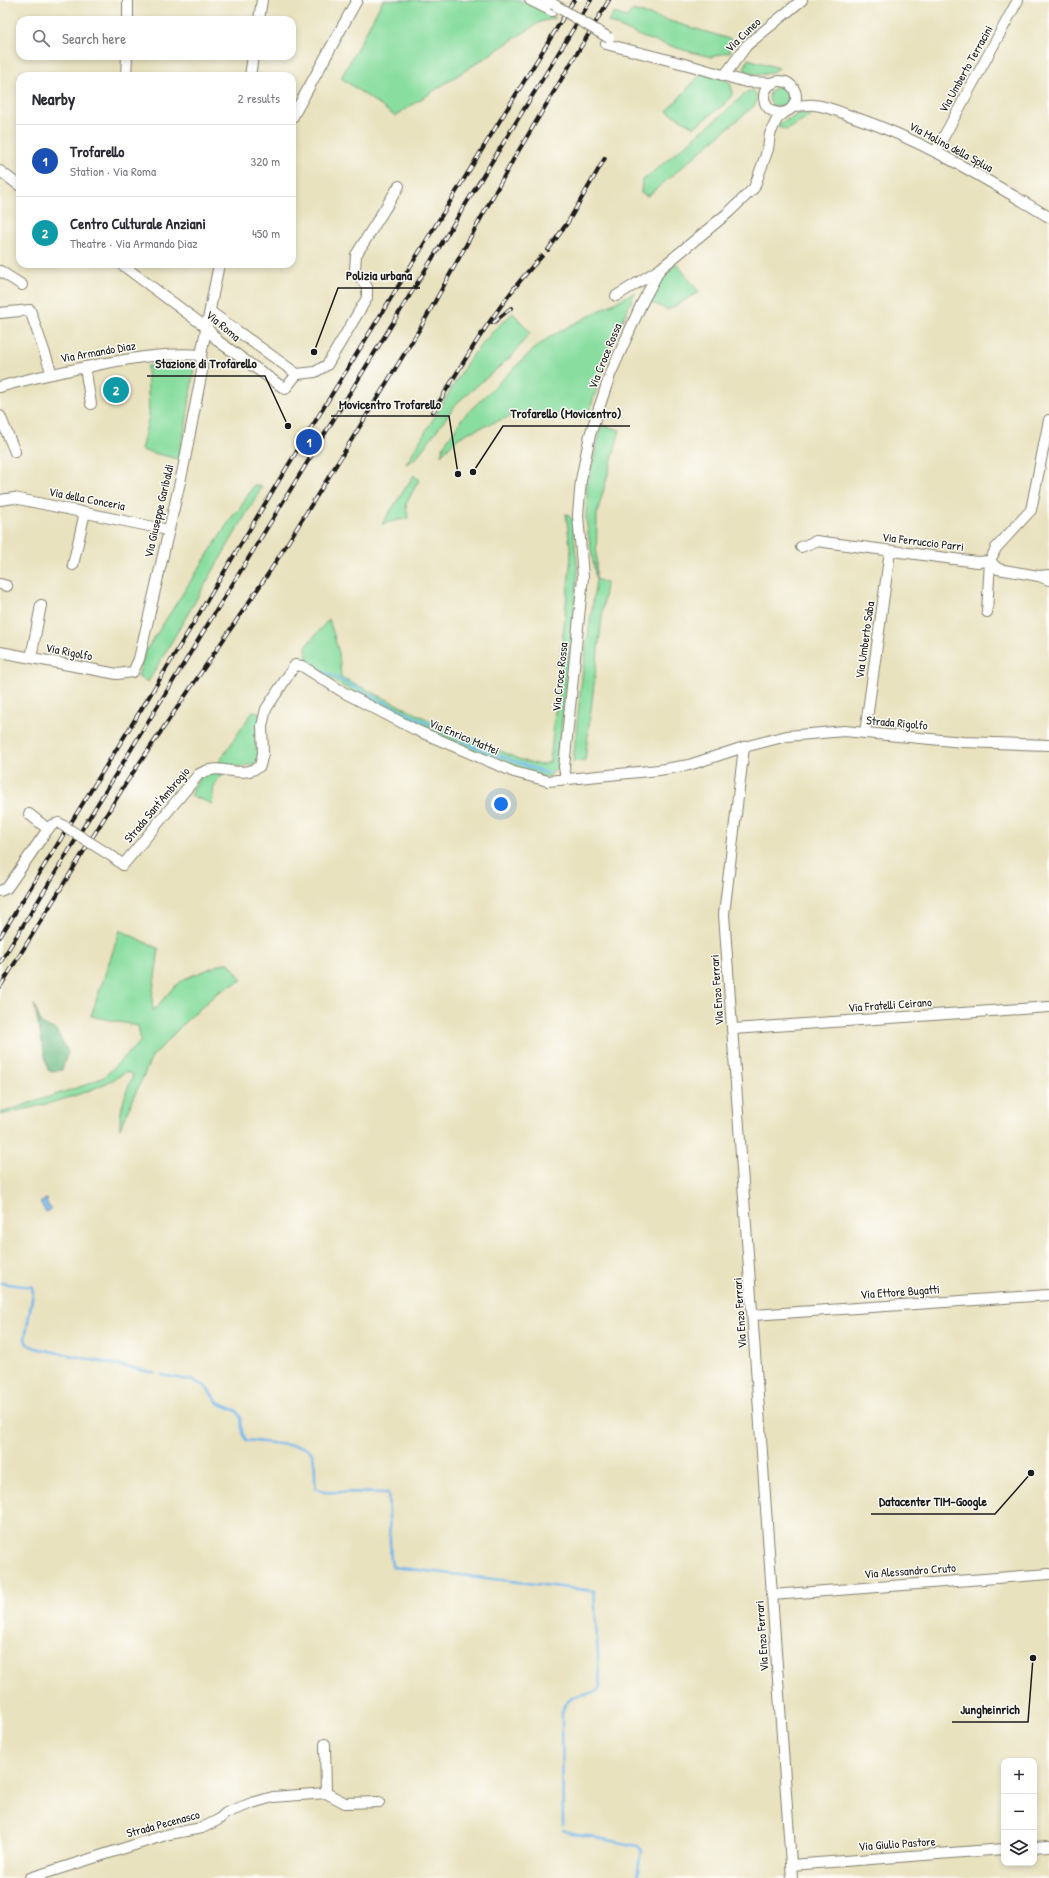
<!DOCTYPE html>
<meta charset="utf-8">
<style>
body{margin:0;font-family:"Patrick Hand",sans-serif;background:#f7f7f7;color:#2b2b33}
.controls{position:absolute;right:12px;bottom:12px;display:grid;overflow:hidden;border-radius:8px;box-shadow:0 2px 6px #0003}
.controls button{width:36px;height:36px;display:grid;place-items:center;padding:0;border:0;border-bottom:1px solid #e1e1e2;background:#fff;color:#2b2b33;font:20px sans-serif}
.you{position:absolute;left:501px;top:804px;width:14px;height:14px;margin:-10px;border:3px solid #fff;border-radius:50%;background:#1a73e8;box-shadow:0 0 0 6px #1a73e833}
.badge{display:grid;place-items:center;width:26px;height:26px;border-radius:50%;background:#1f6fb2;color:#fff;font-size:13px;font-weight:700}
.pin{position:absolute;translate:-50% -50%;border:2px solid #fff;box-shadow:0 1px 4px #0006}
.list{margin:0;padding:0;list-style:none}
h2{display:flex;justify-content:space-between;align-items:center;height:52px;margin:0;padding:0 16px;font-size:17px}
h2 small{font-size:13px;font-weight:400;color:#7c7c81}
.list li{display:grid;grid-template-columns:26px 1fr auto;gap:12px;align-items:center;box-sizing:border-box;height:72px;padding:0 16px;border-top:1px solid #e1e1e2}
.list b{display:block;font-size:15px;white-space:nowrap}
.list p{margin:0;font-size:13px;white-space:nowrap;color:#7c7c81}
.list em{font-size:13px;font-style:normal;color:#7c7c81}
.icon{flex:none;width:22px;height:22px;fill:none;stroke:currentColor;stroke-width:2;stroke-linecap:round;stroke-linejoin:round}
.map{position:relative;flex:none;width:1049px;height:1878px;overflow:hidden}
.search{position:absolute;background:#fff;box-shadow:0 2px 6px #0003;left:16px;top:16px;width:280px;height:44px;display:flex;align-items:center;gap:10px;box-sizing:border-box;padding:0 14px;border-radius:12px;color:#7c7c81;font-size:15px}
.panel{position:absolute;background:#fff;box-shadow:0 2px 6px #0003;left:16px;top:72px;width:280px;height:196px;border-radius:12px}
.map>svg:first-child{display:block}
</style>
<div class="map">
<svg width="1049" height="1878" viewBox="0 0 1049 1878">
<rect width="100%" height="100%" fill="#fdfcf7"/>
<filter id="ink" filterUnits="userSpaceOnUse"><feTurbulence type="fractalNoise" baseFrequency=".025" numOctaves="2"/><feDisplacementMap in="SourceGraphic" scale="8" xChannelSelector="R" yChannelSelector="G"/><feConvolveMatrix kernelMatrix="1 2 1 2 8 2 1 2 1" color-interpolation-filters="sRGB"/></filter>
<filter id="wash" filterUnits="userSpaceOnUse"><feTurbulence type="fractalNoise" baseFrequency=".012" numOctaves="4" result="noise"/><feDisplacementMap in="SourceGraphic" scale="16" xChannelSelector="R" yChannelSelector="G"/><feGaussianBlur stdDeviation="0.9" result="paint"/><feColorMatrix in="noise" values="0 0 0 0 0 0 0 0 0 0 0 0 0 0 0 0 0 1.4 0 .05"/><feComposite in="paint" operator="in"/></filter>
<g filter="url(#wash)">
<rect width="100%" height="100%" fill="#e9e2bf"/>
<g fill="#88dd9f" stroke="#527c5e">
<polygon points="383,0 520,0 556,18 540,22 395,116 341,78"/>
<polygon points="633,10 733,40 730,52 711,57 687,51 647,39 608,22 614,13 626,17"/>
<path d="M748,59L779,68C768,76 755,77 744,69Z"/>
<polygon points="703,72 730,82 733,93 726,103 694,127 667,111"/>
<circle cx="779" cy="97" r="10"/>
<polygon points="748,91 754,91 757,96 755,105 648,196 641,193 642,181 724,113"/>
<polygon points="801,113 811,116 787,130 778,127 781,123"/>
<polygon points="676,263 699,292 668,310 650,302 658,285"/>
<path d="M635,292L609,352L587,418L535,413L511,416L467,433L457,439L441,455C444,439 456,432 462,418L534,349L551,336Z"/>
<polygon points="513,313 530,332 513,355 457,403 416,458 406,464 470,358 495,329"/>
<polygon points="185,361 194,368 186,425 178,459 141,450 149,416 147,366"/>
<polygon points="602,425 620,430 597,514 596,579 606,583 585,760 573,762 582,677 596,580 586,520 587,483"/>
<polygon points="414,475 419,480 406,504 408,518 382,524"/>
<polygon points="254,485 262,487 148,682 138,677 145,652 234,514 239,510"/>
<polygon points="566,513 572,519 578,572 557,768 548,778 518,771 421,726 342,686 307,663 306,646 329,619 339,653 341,677 431,721 521,760 540,765 550,762 571,556"/>
<path d="M253,711L259,712L261,746L256,763C244,767 231,769 219,762Z"/>
<polygon points="209,773 223,773 214,786 212,804 190,795 200,777"/>
<path d="M120,930L159,949L152,998L153,1011L172,989L184,979L224,963H229L242,980L217,993L185,1022L152,1057L120,1128C119,1110 126,1092 133,1075L126,1072C89,1096 42,1105 0,1115V1113L88,1084L104,1077L141,1041L138,1026L91,1016Z"/>
</g>
<polygon fill="#6ebc86" stroke="#456c51" points="34,1004 41,1023 56,1030 68,1052 62,1070 51,1072 48,1070"/>
<polygon fill="#76b7eb" stroke="#496a84" points="46,1199 48,1200 46,1202 51,1209 46,1212 40,1203"/>
<g fill="none" stroke-linecap="round" stroke-linejoin="round">
<g stroke="#76b7eb" stroke-width="2.5">
<polyline points="316,668 473,746 546,773"/>
<polyline points="0,1283 32,1287 33,1293 25,1339 27,1344 35,1348 155,1373"/>
<path d="M162,1375L194,1381L205,1386L218,1403L237,1411L241,1418L242,1433L246,1440L305,1447C319,1454 313,1474 316,1488L324,1492L388,1493L391,1561L393,1567L594,1591L600,1688C594,1699 571,1686 562,1712L563,1825"/>
<polyline points="563,1830 567,1832 638,1846 641,1850 637,1878"/>
</g>
</g>
</g>
<g filter="url(#ink)">
<g fill="none" stroke-linecap="round" stroke-linejoin="round">
<defs>
<g id="minor">
<polyline points="530,0 552,11"/>
<polyline points="546,0 553,4"/>
<polyline points="128,20 128,0"/>
<polyline points="259,20 262,0"/>
<polyline points="606,44 692,66 746,82 773,83"/>
<polyline points="126,76 127,56"/>
<polyline points="250,76 253,56"/>
<polyline points="724,76 747,45 802,0"/>
<circle cx="780" cy="97" r="16"/>
<path d="M793,107C799,106 807,104 814,105C827,106 842,113 854,117C925,141 985,179 1049,217"/>
<polyline points="292,118 357,0"/>
<polyline points="936,151 1018,0"/>
<polyline points="0,171 20,186"/>
<polyline points="121,264 207,328 218,341 285,389 297,374 211,312"/>
<polyline points="0,271 22,285"/>
<polyline points="616,296 660,269"/>
<polyline points="0,313 30,310 52,374"/>
<polyline points="85,367 91,404"/>
<polyline points="297,374 315,372 327,365 367,298 367,287 355,270 356,255 399,186"/>
<path d="M0,387C33,377 67,371 101,364C134,358 168,352 201,355"/>
<polyline points="0,416 15,452"/>
<polyline points="0,500 14,498 168,530"/>
<polyline points="801,547 816,541 977,562 990,561 998,569 1039,576"/>
<polyline points="73,565 85,512"/>
<polyline points="1049,575 1039,576 1049,580"/>
<polyline points="0,584 7,586"/>
<polyline points="987,612 990,561 996,548 1031,510 1049,420"/>
<polyline points="0,652 117,674 133,672 139,659 183,469 202,371 201,355 219,264"/>
<polyline points="31,658 41,605"/>
<polyline points="865,733 890,551"/>
<polyline points="744,747 724,914 792,1878"/>
<polyline points="566,779 564,767 583,577 578,515 581,480 590,435 610,375 641,305 660,269 729,212 754,188 768,149 770,134 777,119 784,113"/>
<polyline points="29,814 48,829"/>
<path d="M113,857L123,865L199,774C221,761 238,781 260,766L263,753L262,726L266,709L295,665L302,666L343,692L416,730L514,772L548,781L659,770L689,765L744,747L787,736L844,731L963,742L1049,745"/>
<polyline points="0,891 7,888 48,829 52,825 59,823"/>
<polyline points="733,1029 1049,1007"/>
<polyline points="753,1315 1049,1295"/>
<polyline points="772,1595 1049,1574"/>
<polyline points="325,1744 326,1793 345,1803 379,1802"/>
<polyline points="1034,1847 1049,1846"/>
<polyline points="791,1865 1004,1849"/>
<polyline points="30,1878 169,1834 202,1828 218,1820 226,1813 252,1803 273,1797 326,1793"/>
</g>
</defs>
<use href="#minor" stroke="#827f6e" stroke-width="12"/>
<use href="#minor" stroke="#fff" stroke-width="10"/>
<defs>
<g id="rail">
<polyline points="548,250 568,222 605,158"/>
<polyline points="493,323 511,308"/>
<path d="M433,412C466,358 498,302 542,256"/>
<polyline points="0,937 160,679 281,477 574,0"/>
<polyline points="0,963 591,0"/>
<polyline points="0,987 126,783 270,571 338,462 422,325 513,160 609,0"/>
</g>
</defs>
<use href="#rail" stroke="#1c1c1c" stroke-width="4"/>
<use href="#rail" stroke="#fdfcf7" stroke-width="2.5" stroke-dasharray="8" stroke-linecap="butt"/>
<defs>
<g id="minor-bridge">
<polyline points="553,4 609,38"/>
<polyline points="59,823 113,857"/>
</g>
</defs>
<use href="#minor-bridge" stroke="#827f6e" stroke-width="12" stroke-linecap="butt"/>
<use href="#minor-bridge" stroke="#fff" stroke-width="10"/>
</g>
</g>
<g text-anchor="middle" stroke-width="3" stroke-linejoin="round" paint-order="stroke">
<g font-size="12" fill="#1c1c1c" stroke="#fdfcf7">
<text transform="translate(743 35) rotate(-44)" y="4">Via Cuneo</text>
<text transform="translate(966 69) rotate(-61)" y="4">Via Umberto Terracini</text>
<text transform="translate(951 147) rotate(28)" y="4">Via Molino della Splua</text>
<text transform="translate(223 326) rotate(40)" y="4">Via Roma</text>
<text transform="translate(98 352) rotate(-10)" y="4">Via Armando Diaz</text>
<text transform="translate(605 356) rotate(-68)" y="4">Via Croce Rossa</text>
<text transform="translate(87 499) rotate(11)" y="4">Via della Conceria</text>
<text transform="translate(159 511) rotate(-77)" y="4">Via Giuseppe Garibaldi</text>
<text transform="translate(923 542) rotate(7)" y="4">Via Ferruccio Parri</text>
<text transform="translate(865 640) rotate(-82)" y="4">Via Umberto Saba</text>
<text transform="translate(69 652) rotate(11)" y="4">Via Rigolfo</text>
<text transform="translate(560 677) rotate(-84)" y="4">Via Croce Rossa</text>
<text transform="translate(897 723) rotate(5)" y="4">Strada Rigolfo</text>
<text transform="translate(464 737) rotate(23)" y="4">Via Enrico Mattei</text>
<text transform="translate(157 805) rotate(-50)" y="4">Strada Sant'Ambrogio</text>
<text transform="translate(717 990) rotate(-94)" y="4">Via Enzo Ferrari</text>
<text transform="translate(890 1005) rotate(-4)" y="4">Via Fratelli Ceirano</text>
<text transform="translate(900 1292) rotate(-4)" y="4">Via Ettore Bugatti</text>
<text transform="translate(740 1313) rotate(-94)" y="4">Via Enzo Ferrari</text>
<text transform="translate(910 1571) rotate(-4)" y="4">Via Alessandro Cruto</text>
<text transform="translate(762 1636) rotate(-94)" y="4">Via Enzo Ferrari</text>
<text transform="translate(163 1824) rotate(-15)" y="4">Strada Pecenasco</text>
<text transform="translate(897 1844) rotate(-4)" y="4">Via Giulio Pastore</text>
</g>
</g>
<path fill="none" stroke="#1c1c1c" stroke-width="1.5" d="M314 352L338 288H420M288 426L265 376H147M458 474L449 416H331M473 472L503 426H630M1031 1473L995 1514H871M1033 1658L1028 1722H952"/>
<g fill="#1c1c1c" stroke="#fdfcf7" stroke-width="1.5">
<circle cx="314" cy="352" r="4"/>
<circle cx="288" cy="426" r="4"/>
<circle cx="458" cy="474" r="4"/>
<circle cx="473" cy="472" r="4"/>
<circle cx="1031" cy="1473" r="4"/>
<circle cx="1033" cy="1658" r="4"/>
</g>
<g font-size="13" text-anchor="middle" font-weight="bold" fill="#1c1c1c" stroke="#fdfcf7" stroke-width="3" stroke-linejoin="round" paint-order="stroke">
<text x="379" y="280">Polizia urbana</text>
<text x="206" y="368">Stazione di Trofarello</text>
<text x="390" y="409">Movicentro Trofarello</text>
<text x="566" y="418">Trofarello (Movicentro)</text>
<text x="933" y="1506">Datacenter TIM-Google</text>
<text x="990" y="1714">Jungheinrich</text>
</g>
</svg>
<div class="controls">
<button>+</button>
<button>−</button>
<button><svg class="icon" aria-label="layers" viewBox="0 0 24 24"><path d="M12 4l9 5-9 5-9-5zM3 14l9 5 9-5"/></svg></button>
</div>
<div class="you"></div>
<div class="pin badge" style="left:309px;top:442px;background:#1a4fb4">1</div>
<div class="pin badge" style="left:116px;top:390px;background:#0f9aa8">2</div>
<div class="search"><svg class="icon" aria-label="search" viewBox="0 0 24 24"><circle cx="10" cy="10" r="6"/><path d="M15 15l6 6"/></svg>Search here</div>
<section class="panel">
<h2>Nearby<small>2 results</small></h2>
<ul class="list">
<li><span class="badge" style="background:#1a4fb4">1</span><div><b>Trofarello</b><p>Station · Via Roma</p></div><em>320 m</em></li>
<li><span class="badge" style="background:#0f9aa8">2</span><div><b>Centro Culturale Anziani</b><p>Theatre · Via Armando Diaz</p></div><em>450 m</em></li>
</ul>
</section>
</div>
